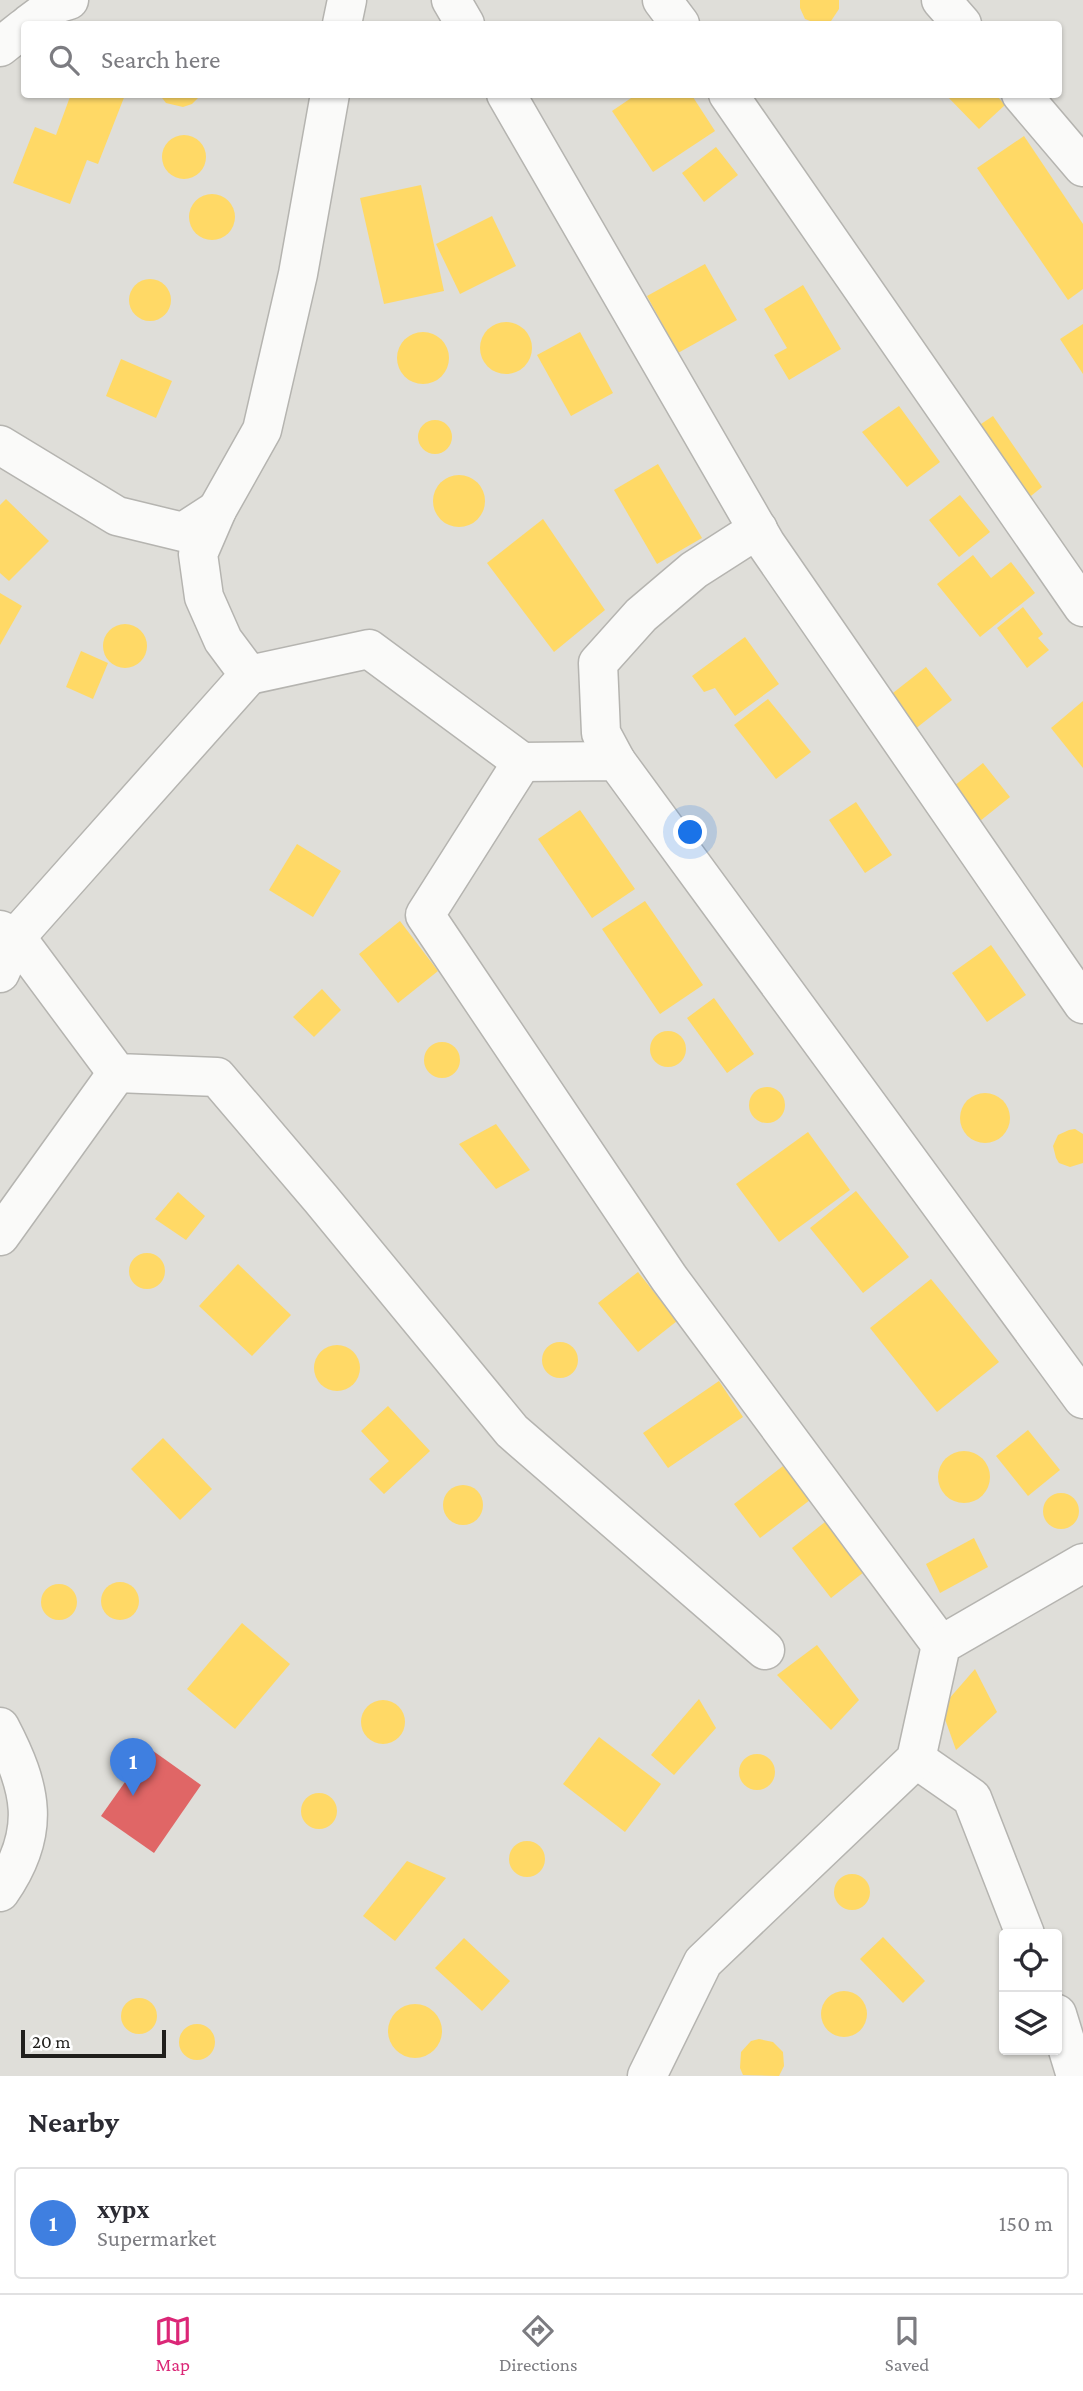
<!DOCTYPE html>
<meta charset="utf-8">
<style>
body{margin:0;font-family:"Crimson Pro",serif;background:#f7f7f7;color:#2b2b33}
.controls{position:absolute;right:21px;bottom:21px;display:grid;overflow:hidden;border-radius:7px;box-shadow:0 2px 5px #0004}
.controls button{width:63px;height:63px;display:grid;place-items:center;padding:0;border:0;border-bottom:2px solid #e1e1e2;background:#fff;color:#2b2b33;font:35px sans-serif}
.scale{position:absolute;left:21px;bottom:18px;width:145px;box-sizing:border-box;padding-left:7px;border:4px solid #201f1c;border-top:0;font-size:19px;line-height:24px;white-space:nowrap;color:#201f1c;-webkit-text-stroke:5px #fff;paint-order:stroke}
.you{position:absolute;left:691px;top:833px;width:24px;height:24px;margin:-18px;border:5px solid #fff;border-radius:50%;background:#1a73e8;box-shadow:0 0 0 10px #1a73e833}
.badge{display:grid;place-items:center;width:46px;height:46px;border-radius:50%;background:#db2777;color:#fff;font-size:23px;font-weight:700}
.pin{position:absolute;translate:-50% -58px;filter:drop-shadow(0 2px 4px #0008)}
.pin::after{content:'';position:absolute;top:37px;width:24px;height:21px;background:inherit;clip-path:polygon(0 0,100% 0,50% 100%)}
.list{margin:0;padding:0;list-style:none}
h2{display:flex;justify-content:space-between;align-items:center;height:91px;margin:0;padding:0 28px;font-size:30px}
h2 small{font-size:23px;font-weight:400;color:#7c7c81}
.list li{display:grid;grid-template-columns:46px 1fr auto;gap:21px;align-items:center;box-sizing:border-box;height:112px;margin:0 14px 14px;padding:0 14px;border:2px solid #e1e1e2;border-radius:7px}
.list b{display:block;font-size:26px;white-space:nowrap}
.list p{margin:0;font-size:23px;white-space:nowrap;color:#7c7c81}
.list em{font-size:23px;font-style:normal;color:#7c7c81}
.icon{flex:none;width:38px;height:38px;fill:none;stroke:currentColor;stroke-width:2;stroke-linecap:round;stroke-linejoin:round}
.map{position:relative;flex:none;width:1083px;height:2076px;overflow:hidden}
.search{position:absolute;background:#fff;box-shadow:0 2px 5px #0004;left:21px;right:21px;top:21px;height:77px;display:flex;align-items:center;gap:18px;box-sizing:border-box;padding:0 24px;border-radius:7px;color:#7c7c81;font-size:26px}
.sheet{height:217px;background:#fff}
nav{display:flex;justify-content:space-around;align-items:center;box-sizing:border-box;height:98px;border-top:2px solid #e1e1e2;background:#fff;font-size:19px;color:#7c7c81}
nav a{display:grid;justify-items:center;gap:4px}
nav .on{color:#db2777}
.map>svg:first-child{display:block}
</style>
<div class="map">
<svg width="1083" height="2076" viewBox="0 0 1083 2076">
<rect width="100%" height="100%" fill="#dfded9"/>
<g fill="#ffd966">
<polygon points="800,0 839,0 839,9 831,21 818,24 805,19 800,8"/>
<polygon points="71,94 125,95 98,164 87,160 70,204 13,183 35,127 56,135"/>
<polygon points="159,94 202,94 192,104 183,107 166,103"/>
<polygon points="637,94 691,94 715,131 653,172 612,111"/>
<polygon points="945,94 995,94 1005,105 979,129"/>
<circle cx="184" cy="157" r="22"/>
<polygon points="1024,136 1083,224 1083,289 1068,300 977,168"/>
<polygon points="716,147 738,175 704,202 682,173"/>
<polygon points="421,185 444,291 384,304 360,198"/>
<circle cx="212" cy="217" r="23"/>
<polygon points="492,216 516,266 460,294 436,244"/>
<polygon points="705,264 737,320 678,353 647,296"/>
<circle cx="150" cy="300" r="21"/>
<polygon points="803,285 841,349 789,380 774,355 787,348 764,309"/>
<circle cx="506" cy="348" r="26"/>
<polygon points="1083,324 1083,374 1060,339"/>
<circle cx="423" cy="358" r="26"/>
<polygon points="580,332 613,393 571,416 537,355"/>
<polygon points="121,359 172,381 156,418 106,396"/>
<polygon points="899,406 940,462 907,487 862,432"/>
<polygon points="993,416 1042,487 1026,500 978,426"/>
<circle cx="435" cy="437" r="17"/>
<polygon points="658,464 702,538 657,564 614,490"/>
<circle cx="459" cy="501" r="26"/>
<polygon points="960,495 990,532 959,557 929,520"/>
<polygon points="6,499 49,541 9,581 0,573 0,505"/>
<polygon points="543,519 605,610 554,652 487,563"/>
<polygon points="973,555 991,578 1011,562 1035,593 980,637 937,584"/>
<polygon points="0,593 22,606 0,645"/>
<polygon points="1023,607 1043,634 1038,638 1049,650 1027,668 997,628"/>
<circle cx="125" cy="646" r="22"/>
<polygon points="745,637 779,684 735,716 715,688 704,692 692,676"/>
<polygon points="81,651 108,663 93,699 66,687"/>
<polygon points="926,667 952,700 910,733 884,700"/>
<polygon points="768,699 811,752 776,779 734,725"/>
<polygon points="1083,701 1083,768 1051,728"/>
<polygon points="983,763 1010,797 980,821 954,786"/>
<polygon points="856,802 892,855 865,873 829,820"/>
<polygon points="580,810 635,889 592,918 538,839"/>
<polygon points="297,844 341,871 313,917 269,890"/>
<polygon points="645,901 703,985 660,1014 602,929"/>
<polygon points="400,921 438,971 398,1003 359,954"/>
<polygon points="991,945 1026,995 987,1022 952,973"/>
<polygon points="322,989 341,1010 314,1037 293,1017"/>
<polygon points="714,998 754,1054 727,1073 687,1018"/>
<circle cx="668" cy="1049" r="18"/>
<circle cx="442" cy="1060" r="18"/>
<circle cx="767" cy="1105" r="18"/>
<circle cx="985" cy="1118" r="25"/>
<polygon points="496,1124 530,1170 496,1189 459,1144"/>
<polygon points="1075,1129 1083,1134 1083,1163 1070,1167 1059,1163 1056,1158 1053,1146 1058,1135 1069,1130"/>
<polygon points="808,1132 850,1190 779,1242 736,1184"/>
<polygon points="856,1191 909,1257 863,1293 810,1228"/>
<polygon points="178,1192 205,1216 186,1240 155,1219"/>
<circle cx="147" cy="1271" r="18"/>
<polygon points="238,1264 291,1315 252,1356 199,1306"/>
<polygon points="638,1272 677,1321 638,1352 598,1303"/>
<polygon points="931,1279 999,1362 937,1412 870,1328"/>
<circle cx="560" cy="1360" r="18"/>
<circle cx="337" cy="1368" r="23"/>
<polygon points="719,1381 743,1417 668,1468 643,1433"/>
<polygon points="388,1406 430,1451 384,1494 369,1479 389,1461 361,1431"/>
<polygon points="1028,1430 1060,1470 1028,1496 996,1456"/>
<polygon points="163,1438 212,1489 180,1520 131,1469"/>
<circle cx="964" cy="1477" r="26"/>
<polygon points="783,1466 810,1500 760,1538 734,1504"/>
<circle cx="463" cy="1505" r="20"/>
<circle cx="1061" cy="1511" r="18"/>
<polygon points="825,1522 864,1572 831,1598 792,1548"/>
<polygon points="974,1538 988,1567 940,1593 926,1564"/>
<circle cx="120" cy="1601" r="19"/>
<circle cx="59" cy="1602" r="18"/>
<polygon points="242,1623 290,1664 235,1729 187,1689"/>
<polygon points="817,1645 859,1700 831,1730 777,1675"/>
<polygon points="975,1669 997,1712 956,1750 941,1708"/>
<polygon points="699,1699 716,1728 674,1775 651,1755"/>
<circle cx="383" cy="1722" r="22"/>
<polygon points="599,1737 661,1784 625,1832 563,1784"/>
<circle cx="757" cy="1772" r="18"/>
<circle cx="319" cy="1811" r="18"/>
<circle cx="527" cy="1859" r="18"/>
<polygon points="407,1861 446,1878 395,1941 363,1916"/>
<circle cx="852" cy="1892" r="18"/>
<polygon points="883,1937 925,1981 903,2003 860,1959"/>
<polygon points="464,1938 510,1981 482,2011 435,1968"/>
<circle cx="844" cy="2014" r="23"/>
<circle cx="139" cy="2016" r="18"/>
<circle cx="415" cy="2031" r="27"/>
<circle cx="197" cy="2042" r="18"/>
<polygon points="759,2039 773,2042 783,2052 784,2066 779,2076 743,2075 740,2068 741,2052 751,2041"/>
</g>
<polygon fill="#e06666" points="149,1748 201,1785 154,1853 101,1816"/>
<g fill="none" stroke-linecap="round" stroke-linejoin="round">
<defs>
<g id="minor">
<polyline points="451,0 465,24"/>
<polyline points="662,0 680,24"/>
<polyline points="941,0 962,24"/>
<polyline points="29,24 56,4 69,0"/>
<polyline points="342,24 347,0"/>
<polyline points="0,47 24,28"/>
<polyline points="506,94 766,544 1083,1004"/>
<polyline points="728,94 1083,607"/>
<polyline points="1021,94 1083,167"/>
<polyline points="0,445 117,516 183,532 217,510"/>
<polyline points="249,675 369,649 522,762 616,761 1083,1399"/>
<polyline points="616,761 601,733 598,663 641,615 694,570 758,529"/>
<polyline points="522,762 425,915 669,1278 941,1645"/>
<polyline points="0,930 16,937 117,1073 217,1077 321,1199 512,1431 765,1650"/>
<polyline points="0,973 16,937 249,675 223,640 204,597 198,554 217,510 262,430 298,274 330,94"/>
<polyline points="0,1236 117,1073"/>
<path d="M0,1727C32,1788 42,1832 0,1892"/>
<polyline points="916,1759 972,1798 1025,1934"/>
<polyline points="1057,2014 1076,2076"/>
<polyline points="647,2076 703,1962 916,1759 941,1645 1083,1563"/>
</g>
</defs>
<use href="#minor" stroke="#b5b4b0" stroke-width="41"/>
<use href="#minor" stroke="#fafaf9" stroke-width="38"/>
</g>
</svg>
<div class="controls">
<button><svg class="icon" aria-label="locate" viewBox="0 0 24 24"><circle cx="12" cy="12" r="6"/><path d="M12 2v4M12 18v4M2 12h4M18 12h4"/></svg></button>
<button><svg class="icon" aria-label="layers" viewBox="0 0 24 24"><path d="M12 4l9 5-9 5-9-5zM3 14l9 5 9-5"/></svg></button>
</div>
<div class="scale">20 m</div>
<div class="you"></div>
<div class="pin badge" style="left:133px;top:1796px;background:#3f7fe0">1</div>
<div class="search"><svg class="icon" aria-label="search" viewBox="0 0 24 24"><circle cx="10" cy="10" r="6"/><path d="M15 15l6 6"/></svg>Search here</div>
</div>
<section class="sheet">
<h2>Nearby<small></small></h2>
<ul class="list">
<li><span class="badge" style="background:#3f7fe0">1</span><div><b>хурх</b><p>Supermarket</p></div><em>150 m</em></li>
</ul>
</section>
<nav>
<a class="on"><svg class="icon" aria-label="map" viewBox="0 0 24 24"><path d="M3 6l6-2 6 2 6-2v14l-6 2-6-2-6 2zM9 4v14M15 6v14"/></svg>Map</a>
<a><svg class="icon" aria-label="directions" viewBox="0 0 24 24"><path d="M12 3l9 9-9 9-9-9zM9 14v-3h6M13 9l2 2-2 2"/></svg>Directions</a>
<a><svg class="icon" aria-label="saved" viewBox="0 0 24 24"><path d="M7 4h10v16l-5-4-5 4z"/></svg>Saved</a>
</nav>
